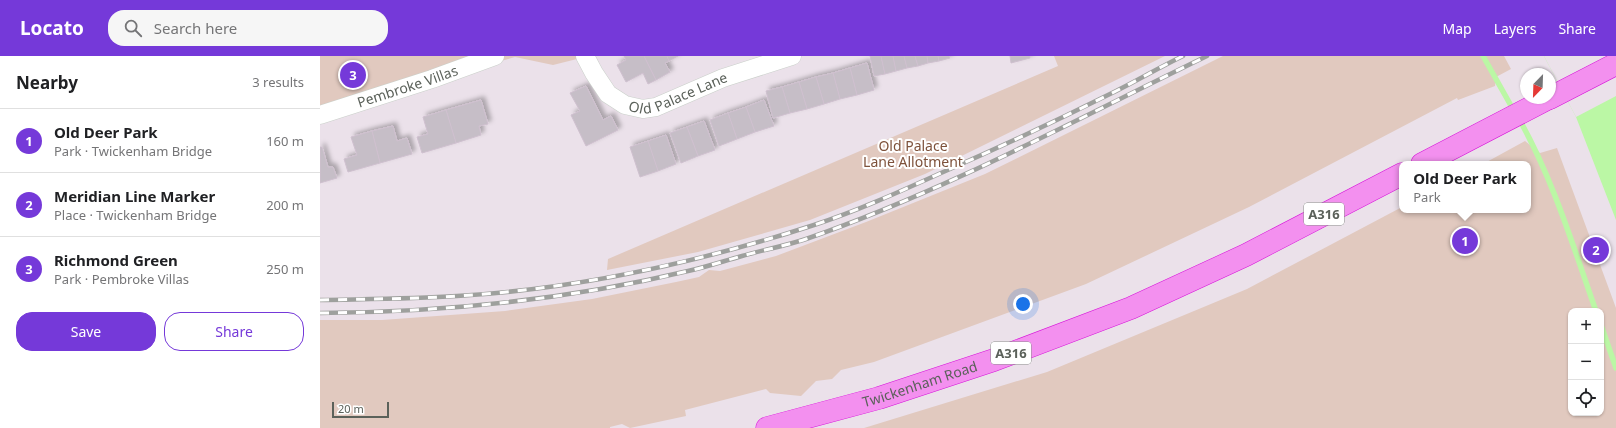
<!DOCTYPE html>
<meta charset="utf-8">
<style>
body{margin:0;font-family:"Noto Sans",sans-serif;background:#f6f6f6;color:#202124}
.controls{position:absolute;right:12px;bottom:12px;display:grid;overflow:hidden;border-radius:8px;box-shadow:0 1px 3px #0004}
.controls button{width:36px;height:36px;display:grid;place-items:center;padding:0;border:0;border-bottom:1px solid #e0e0e0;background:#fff;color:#202124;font:20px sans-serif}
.compass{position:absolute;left:1200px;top:12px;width:36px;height:36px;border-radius:50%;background:#fff;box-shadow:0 1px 3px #0004;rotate:203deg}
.scale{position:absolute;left:12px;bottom:10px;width:57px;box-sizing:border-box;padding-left:4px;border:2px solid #5b615a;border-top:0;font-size:11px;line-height:14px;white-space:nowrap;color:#5b615a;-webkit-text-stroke:3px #fff;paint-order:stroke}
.you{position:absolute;left:703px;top:248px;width:14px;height:14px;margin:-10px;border:3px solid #fff;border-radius:50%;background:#1a73e8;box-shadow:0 0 0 6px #1a73e833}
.badge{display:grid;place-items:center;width:26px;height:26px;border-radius:50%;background:#7539d9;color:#fff;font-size:13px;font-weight:700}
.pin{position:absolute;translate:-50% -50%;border:2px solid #fff;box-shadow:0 1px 4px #0006}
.popup{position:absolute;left:1079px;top:105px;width:132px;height:52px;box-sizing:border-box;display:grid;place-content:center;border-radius:8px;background:#fff;filter:drop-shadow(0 1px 3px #0005);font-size:13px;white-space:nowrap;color:#757577}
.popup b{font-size:15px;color:#202124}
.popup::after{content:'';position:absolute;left:50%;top:100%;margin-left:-8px;border:8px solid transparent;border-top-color:#fff}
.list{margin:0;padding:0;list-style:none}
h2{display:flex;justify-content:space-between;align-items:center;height:52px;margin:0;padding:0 16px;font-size:17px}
h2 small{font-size:13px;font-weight:400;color:#757577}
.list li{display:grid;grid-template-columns:26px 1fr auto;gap:12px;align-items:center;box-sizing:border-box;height:64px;padding:0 16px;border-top:1px solid #e0e0e0}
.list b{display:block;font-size:15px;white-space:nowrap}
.list p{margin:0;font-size:13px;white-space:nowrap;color:#757577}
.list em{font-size:13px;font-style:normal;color:#757577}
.actions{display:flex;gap:8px;padding:12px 16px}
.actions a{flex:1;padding:9px 0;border:1px solid #7539d9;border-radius:16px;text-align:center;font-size:14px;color:#7539d9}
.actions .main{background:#7539d9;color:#fff}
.icon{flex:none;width:22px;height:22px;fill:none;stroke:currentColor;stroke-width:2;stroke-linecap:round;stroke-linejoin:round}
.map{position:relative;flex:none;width:1296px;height:372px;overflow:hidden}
header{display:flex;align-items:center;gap:24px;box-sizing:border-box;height:56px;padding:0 20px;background:#7539d9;color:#fff}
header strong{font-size:19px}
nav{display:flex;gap:22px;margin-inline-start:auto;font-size:14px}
.search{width:280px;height:36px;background:#f6f6f6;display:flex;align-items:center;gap:10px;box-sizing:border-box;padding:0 14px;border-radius:16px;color:#757577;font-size:15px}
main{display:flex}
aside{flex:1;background:#fff}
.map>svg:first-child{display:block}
</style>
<header>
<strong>Locato</strong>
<div class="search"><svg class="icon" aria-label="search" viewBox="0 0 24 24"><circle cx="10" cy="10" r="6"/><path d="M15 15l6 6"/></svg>Search here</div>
<nav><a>Map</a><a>Layers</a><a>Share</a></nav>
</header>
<main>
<aside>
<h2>Nearby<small>3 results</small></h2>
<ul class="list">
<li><span class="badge">1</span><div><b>Old Deer Park</b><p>Park · Twickenham Bridge</p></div><em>160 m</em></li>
<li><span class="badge">2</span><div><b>Meridian Line Marker</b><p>Place · Twickenham Bridge</p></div><em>200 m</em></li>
<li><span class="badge">3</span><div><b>Richmond Green</b><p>Park · Pembroke Villas</p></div><em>250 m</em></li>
</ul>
<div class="actions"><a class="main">Save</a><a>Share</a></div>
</aside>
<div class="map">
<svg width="1296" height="372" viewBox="0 0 1296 372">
<defs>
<filter id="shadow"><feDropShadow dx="3.5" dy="-3.5" stdDeviation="2" flood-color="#0004"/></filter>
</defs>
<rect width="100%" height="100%" fill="#ebe1ea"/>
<g fill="#e1c9bf" fill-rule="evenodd">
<polygon points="0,0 258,0 257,3 233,9 195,1 131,19 0,51"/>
<polygon points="734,0 845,0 605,118 490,164 378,196 287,214 288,203 738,10"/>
<polygon points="903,0 1184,0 1191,13 1176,21 1175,30 1138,44 1137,42 929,151 766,228 554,306 521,314 512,323 496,325 481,340 450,337 446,333 365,354 366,360 310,372 302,368 290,371 290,372 0,372 0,264 62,264 185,255 272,243 356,226 379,221 389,214 400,215 456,200 546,166 665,118"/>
<path d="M1205,85L1220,97L1237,92L1296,252V372H544L727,316L927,233L1082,151V154H1208V108H1163ZM1251,255H1281V357H1251Z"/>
</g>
<polygon fill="#bbf7a5" points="1224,0 1296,0 1296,164 1256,61"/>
<polygon fill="#ebe1ea" points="1224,0 1296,0 1296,40 1256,61"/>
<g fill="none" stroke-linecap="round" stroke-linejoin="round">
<g stroke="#bbf7a5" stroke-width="5.5">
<polyline points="1163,0 1194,55"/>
<path d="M1199,63C1233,123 1253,190 1276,255"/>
<polyline points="1281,269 1296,312"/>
</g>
</g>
<g fill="#c6bec7" stroke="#cfc0cf" filter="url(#shadow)">
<polygon points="304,0 324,0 336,24 328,28 323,17 306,26 297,9 306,4"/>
<polygon points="324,0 347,0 349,5 345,7 350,16 336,24"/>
<polygon points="347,0 358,0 349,5"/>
<polygon points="550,0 561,0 565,18 554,20"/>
<polygon points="561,0 573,0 576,15 565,18"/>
<polygon points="573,0 584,0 587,12 576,15"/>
<polygon points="584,0 595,0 598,10 587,12"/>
<polygon points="595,0 607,0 608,7 598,10"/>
<polygon points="607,0 618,0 619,5 608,7"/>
<polygon points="618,0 629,0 630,2 619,5"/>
<polygon points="690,0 710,0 710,2 691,7"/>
<polygon points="547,7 554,34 537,39 530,12"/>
<polygon points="530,12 537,39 520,43 513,17"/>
<polygon points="513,17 520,43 504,48 496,21"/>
<polygon points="496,21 504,48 487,53 479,26"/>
<polygon points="479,26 487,53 470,57 462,31"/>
<polygon points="266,30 283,64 291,60 298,74 266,90 251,59 260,55 250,37"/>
<polygon points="462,31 470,57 453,62 446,35"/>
<polygon points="161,44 168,68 159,70 161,79 136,87 126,54"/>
<polygon points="444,44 454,70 435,76 426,51"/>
<polygon points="426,51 435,76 417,83 408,57"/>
<polygon points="126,54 136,87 102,97 97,81 108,78 103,61"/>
<polygon points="408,57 417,83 399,90 390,64"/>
<polygon points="384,65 395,94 378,100 367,71"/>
<polygon points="73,70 77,85 87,82 92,98 60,107 52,75"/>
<polygon points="367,71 378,100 361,107 350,77"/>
<polygon points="52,75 60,107 28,116 24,103 37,99 31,81"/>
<polygon points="346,79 356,108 338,115 328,85"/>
<polygon points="328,85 338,115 320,121 310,91"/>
<polygon points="0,91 2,91 8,111 13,111 17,122 0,127"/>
</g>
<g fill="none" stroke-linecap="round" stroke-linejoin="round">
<defs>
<g id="minor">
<path id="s1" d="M265,0L274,17L288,38L305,49L323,53L336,51L403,22L472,0"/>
<path id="s2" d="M0,59L112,23L175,0"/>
</g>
<g id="highway">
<polyline points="1230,42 1296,8"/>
<polyline points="1102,108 1229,42"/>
<path id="s3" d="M447,372L559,342L674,304L811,252L926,199L1082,118"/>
</g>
</defs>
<use href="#minor" stroke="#cad0ca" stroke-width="19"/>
<use href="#highway" stroke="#d613d9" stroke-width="23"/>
<use href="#minor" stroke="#fff" stroke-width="18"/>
<use href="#highway" stroke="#f390ef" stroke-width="22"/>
<defs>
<g id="rail">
<path d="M0,244C46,243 91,243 137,240C256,233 380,206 494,169C537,155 579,136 621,117C678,92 734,66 790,38C815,26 838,12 863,0"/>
<path d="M0,257C124,256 247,244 368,215C386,211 404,205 422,200C443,194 465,190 486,183C625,135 755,64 887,0"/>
</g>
</defs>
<use href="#rail" stroke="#9ea09d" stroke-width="4.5"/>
<use href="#rail" stroke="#fff" stroke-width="3" stroke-dasharray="9" stroke-linecap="butt"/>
</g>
<g text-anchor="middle" stroke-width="4" stroke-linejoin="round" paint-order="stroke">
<g fill="#fff" stroke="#8c908c" stroke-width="1">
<rect x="984" y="147" width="40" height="22" rx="3"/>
<rect x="671" y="286" width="40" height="22" rx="3"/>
</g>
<g font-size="13" font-weight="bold" fill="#5b615a">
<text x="1004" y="163">A316</text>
<text x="691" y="302">A316</text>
</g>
<g font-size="14" fill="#5b615a" stroke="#fff">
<text dy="5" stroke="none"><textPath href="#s2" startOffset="92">Pembroke Villas</textPath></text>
<text dy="5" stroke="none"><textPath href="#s1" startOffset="121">Old Palace Lane</textPath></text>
<text dy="5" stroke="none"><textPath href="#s3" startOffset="159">Twickenham Road</textPath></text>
</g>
<g font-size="14" fill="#7e523b" stroke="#fff">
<text x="593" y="95">Old Palace<tspan x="593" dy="16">Lane Allotment</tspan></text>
</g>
</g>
</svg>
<div class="controls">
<button>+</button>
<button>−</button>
<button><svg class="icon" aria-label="locate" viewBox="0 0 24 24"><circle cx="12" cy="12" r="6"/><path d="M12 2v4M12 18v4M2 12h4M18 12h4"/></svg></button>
</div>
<svg class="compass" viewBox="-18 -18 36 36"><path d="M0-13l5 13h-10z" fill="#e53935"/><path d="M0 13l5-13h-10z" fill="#757577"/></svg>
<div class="scale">20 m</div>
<div class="you"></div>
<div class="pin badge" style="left:1145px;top:185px">1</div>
<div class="popup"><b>Old Deer Park</b>Park</div>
<div class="pin badge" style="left:1276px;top:194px">2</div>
<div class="pin badge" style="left:33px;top:19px">3</div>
</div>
</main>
